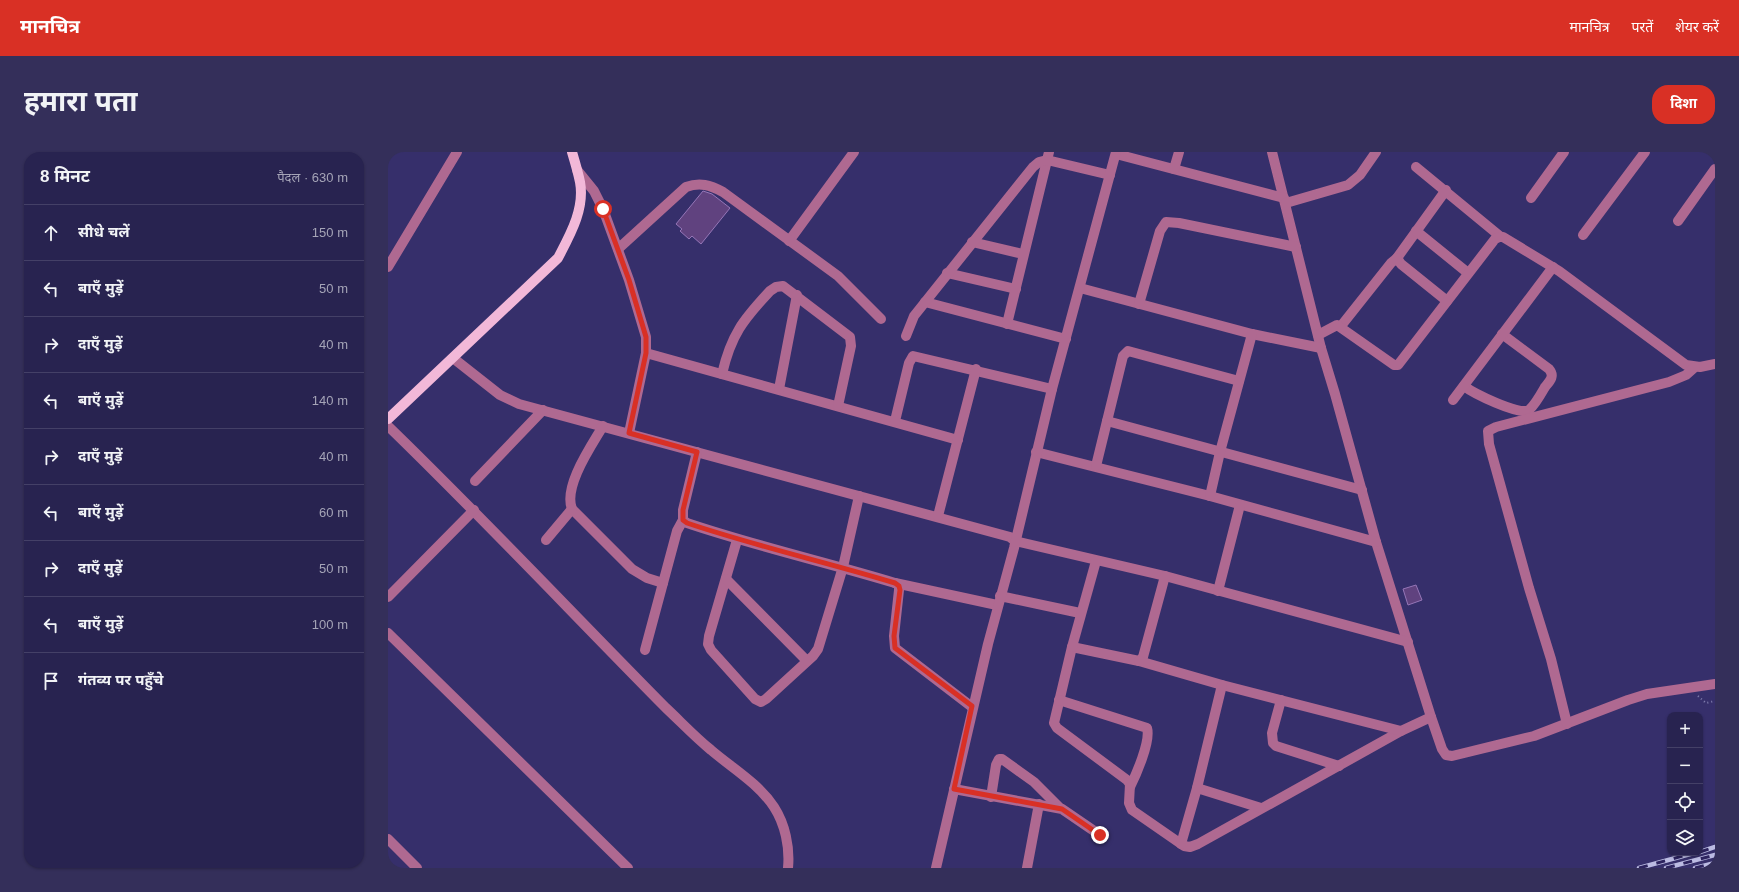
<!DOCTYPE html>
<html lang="hi">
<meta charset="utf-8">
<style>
body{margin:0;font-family:Arial,"Noto Sans Devanagari",sans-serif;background:#342f5a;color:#f1f3f6}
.controls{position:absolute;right:12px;bottom:12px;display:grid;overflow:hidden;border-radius:8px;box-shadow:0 1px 3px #0004}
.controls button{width:36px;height:36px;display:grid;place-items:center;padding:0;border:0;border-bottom:1px solid #444067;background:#282350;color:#f1f3f6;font:20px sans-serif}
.stop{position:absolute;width:12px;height:12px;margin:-9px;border:3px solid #d93025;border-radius:50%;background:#fff}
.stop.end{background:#d93025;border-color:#fff;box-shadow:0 1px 4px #0008}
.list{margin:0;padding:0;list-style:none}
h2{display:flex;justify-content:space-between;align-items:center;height:52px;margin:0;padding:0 16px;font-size:17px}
h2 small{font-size:13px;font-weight:400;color:#a5a4b7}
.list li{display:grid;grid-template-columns:26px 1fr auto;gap:12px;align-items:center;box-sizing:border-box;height:56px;padding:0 16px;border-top:1px solid #444067}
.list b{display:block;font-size:15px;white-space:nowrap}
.list em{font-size:13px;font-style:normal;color:#a5a4b7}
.icon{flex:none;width:22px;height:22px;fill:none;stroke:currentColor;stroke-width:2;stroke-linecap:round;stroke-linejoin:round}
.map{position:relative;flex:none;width:1327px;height:716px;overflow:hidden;border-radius:16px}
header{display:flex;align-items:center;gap:24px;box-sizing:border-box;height:56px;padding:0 20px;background:#d93025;color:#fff}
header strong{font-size:19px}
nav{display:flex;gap:22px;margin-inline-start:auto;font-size:14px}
.intro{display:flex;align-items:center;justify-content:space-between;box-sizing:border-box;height:96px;padding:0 24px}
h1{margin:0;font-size:28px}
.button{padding:10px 18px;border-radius:16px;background:#d93025;color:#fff;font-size:14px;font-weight:700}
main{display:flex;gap:24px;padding:0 24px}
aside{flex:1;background:#282350;border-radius:16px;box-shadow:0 1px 3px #0004}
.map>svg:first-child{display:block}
</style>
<header>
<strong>मानचित्र</strong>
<nav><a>मानचित्र</a><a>परतें</a><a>शेयर करें</a></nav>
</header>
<div class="intro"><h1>हमारा पता</h1><a class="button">दिशा</a></div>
<main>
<aside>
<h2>8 मिनट<small>पैदल · 630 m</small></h2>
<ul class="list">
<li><svg class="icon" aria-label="ahead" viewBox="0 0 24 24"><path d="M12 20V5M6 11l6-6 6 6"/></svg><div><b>सीधे चलें</b></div><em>150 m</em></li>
<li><svg class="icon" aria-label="left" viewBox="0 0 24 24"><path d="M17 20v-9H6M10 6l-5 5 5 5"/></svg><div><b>बाएँ मुड़ें</b></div><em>50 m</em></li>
<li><svg class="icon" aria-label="right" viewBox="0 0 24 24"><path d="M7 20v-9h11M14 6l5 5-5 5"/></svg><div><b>दाएँ मुड़ें</b></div><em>40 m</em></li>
<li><svg class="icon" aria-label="left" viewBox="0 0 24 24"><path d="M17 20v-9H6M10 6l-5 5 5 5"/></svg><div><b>बाएँ मुड़ें</b></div><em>140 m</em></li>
<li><svg class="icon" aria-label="right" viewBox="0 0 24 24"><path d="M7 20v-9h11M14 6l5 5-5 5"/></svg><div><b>दाएँ मुड़ें</b></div><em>40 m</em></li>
<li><svg class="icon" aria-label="left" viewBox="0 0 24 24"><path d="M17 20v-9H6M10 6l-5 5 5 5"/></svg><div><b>बाएँ मुड़ें</b></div><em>60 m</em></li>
<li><svg class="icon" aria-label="right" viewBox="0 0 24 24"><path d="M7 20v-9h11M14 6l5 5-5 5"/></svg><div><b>दाएँ मुड़ें</b></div><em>50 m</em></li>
<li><svg class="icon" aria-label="left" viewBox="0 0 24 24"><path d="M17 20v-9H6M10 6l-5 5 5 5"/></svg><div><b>बाएँ मुड़ें</b></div><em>100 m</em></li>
<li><svg class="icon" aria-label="arrive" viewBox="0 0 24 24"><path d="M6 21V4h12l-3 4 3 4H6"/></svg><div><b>गंतव्य पर पहुँचे</b></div></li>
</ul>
</aside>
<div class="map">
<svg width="1327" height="716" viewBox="0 0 1327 716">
<rect width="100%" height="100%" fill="#362f6b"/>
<g fill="#60427f" stroke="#9576b7">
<polygon points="315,39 324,42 342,56 313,92 304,84 301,87 292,79 294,77 288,72"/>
<polygon points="1028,433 1034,448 1020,453 1015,437"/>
</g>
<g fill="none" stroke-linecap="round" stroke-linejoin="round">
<polyline stroke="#8380b0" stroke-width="2" stroke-dasharray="1 3" stroke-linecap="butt" points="1310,544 1318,551 1327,549"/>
<g stroke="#af6991" stroke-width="10">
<polyline points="884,0 933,196 947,242 988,390 1043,565 1054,597 1058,603 1064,604 1146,584 1240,548 1259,542 1327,532"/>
<polyline points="728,2 896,46"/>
<polyline points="1028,15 1113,85"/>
<polyline points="786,17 791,0"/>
<polyline points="189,18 206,39 215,57 241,128 258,185 258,201 241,281"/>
<polyline points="1058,38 1009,106 1013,112 1059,149"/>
<polyline points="1143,46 1176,0"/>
<polyline points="898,51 960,33 972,23 988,0"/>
<polyline points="1290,69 1327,17"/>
<polyline points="1028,79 1080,121"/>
<polyline points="1195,83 1257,0"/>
<polyline points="401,89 466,0"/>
<polyline points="584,90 635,102"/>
<path d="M230,97L298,35C312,30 322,33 335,40L450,124L493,167"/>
<polyline points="0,115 69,0"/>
<polyline points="559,121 628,137"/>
<polyline points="692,136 864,182 933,196"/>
<polyline points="537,150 678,187"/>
<polyline points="751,152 772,79 778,70 791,71 908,95"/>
<polyline points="619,172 661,0"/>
<polyline points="953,174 1003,111 1009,106"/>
<polyline points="930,183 949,173 1006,213 1010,213 1107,87 1111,85 1115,85 1171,119 1298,213 1312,215 1327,212"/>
<polyline points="518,184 526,164 645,15 651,10 659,8 722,23"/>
<polyline points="258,201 570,288"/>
<polyline points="65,206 112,243 131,252 622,385 627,389 777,424 1020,490"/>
<path d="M334,222C343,183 355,168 382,139L388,135L395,134L462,185L463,194L450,254"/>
<path d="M1076,234C1085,241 1131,264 1141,258C1147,253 1153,242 1157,235C1162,229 1167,224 1161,217L1114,182"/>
<polyline points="391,237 409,143"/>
<polyline points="1065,248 1165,115"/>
<polyline points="507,269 521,211 525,204 664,237"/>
<polyline points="719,269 974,338"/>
<path d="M0,274C95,366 185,462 278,556C293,570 307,585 323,598C344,616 370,631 386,655C397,672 402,695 400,716"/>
<path d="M215,274C204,293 175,334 184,357L244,417L259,426L275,431"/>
<path d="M309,300L295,358V368L299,371C367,394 438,410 507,431L511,433V438L506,484L507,496L584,555"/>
<polyline points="648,300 822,344 988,390"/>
<polyline points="708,314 735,204 740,199 851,229"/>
<polyline points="87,329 155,258"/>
<polyline points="822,344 832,300 864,182"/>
<polyline points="550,364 588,217"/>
<polyline points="158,388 184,357"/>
<polyline points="349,388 321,484 320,492 323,498 367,547 373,550 378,547 425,504 430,497 455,415 471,344"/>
<polyline points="777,424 755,505 751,509 684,495 666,571 669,576 739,628 742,632 741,651 744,658 796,694 802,695 810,692 1013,579 1043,565"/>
<polyline points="338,427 419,509"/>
<polyline points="507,431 609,453"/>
<polyline points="830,439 852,353"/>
<polyline points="612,444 692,461"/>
<polyline points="0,445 86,358"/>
<polyline points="0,481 240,716"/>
<polyline points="684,495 708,409"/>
<polyline points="257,498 289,379 295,368"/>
<polyline points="751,509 834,533 1013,579"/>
<path d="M671,548L759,576C763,589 748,623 742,635"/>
<polyline points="893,548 884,581 885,591 888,594 951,614"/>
<polyline points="1179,572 1163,507 1141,436 1101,292 1100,279 1108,275 1281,230 1298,223 1307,215"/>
<polyline points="809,636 873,656"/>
<polyline points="566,637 674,657 712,683"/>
<polyline points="603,645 608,613 611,607 614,607 646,630 672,656"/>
<polyline points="0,687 29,716"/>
<polyline points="793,692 809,636 834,533"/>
<polyline points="548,716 600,492 626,396 664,237 728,0"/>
<polyline points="639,716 651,652"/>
</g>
<path stroke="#f2b8d8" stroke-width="10" d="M0,267L170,106C182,83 197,57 192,30C190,20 187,10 184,0"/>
<defs>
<g id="rail">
<polyline points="1312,700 1327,695"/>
<polyline points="1251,716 1306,701"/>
<polyline points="1278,716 1327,703"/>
<polyline points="1307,716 1327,711"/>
</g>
</defs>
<use href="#rail" stroke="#bbbbe2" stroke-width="4.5"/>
<use href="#rail" stroke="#2d245f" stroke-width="3" stroke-dasharray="9" stroke-linecap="butt"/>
</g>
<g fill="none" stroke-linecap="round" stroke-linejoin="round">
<path stroke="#d93025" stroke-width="5" d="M215,57L241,128L258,185V201L241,281L309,300L295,358V368L299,371C367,394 438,410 507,431L511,434L512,438L506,484L507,496L584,554L566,637L674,657L712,683"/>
</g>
</svg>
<div class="controls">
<button>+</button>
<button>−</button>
<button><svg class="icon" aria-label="locate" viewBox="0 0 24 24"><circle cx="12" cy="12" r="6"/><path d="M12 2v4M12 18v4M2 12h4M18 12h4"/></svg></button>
<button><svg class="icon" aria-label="layers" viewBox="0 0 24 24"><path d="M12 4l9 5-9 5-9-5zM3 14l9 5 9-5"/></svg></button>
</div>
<div class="stop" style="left:215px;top:57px"></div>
<div class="stop end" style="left:712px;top:683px"></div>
</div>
</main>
